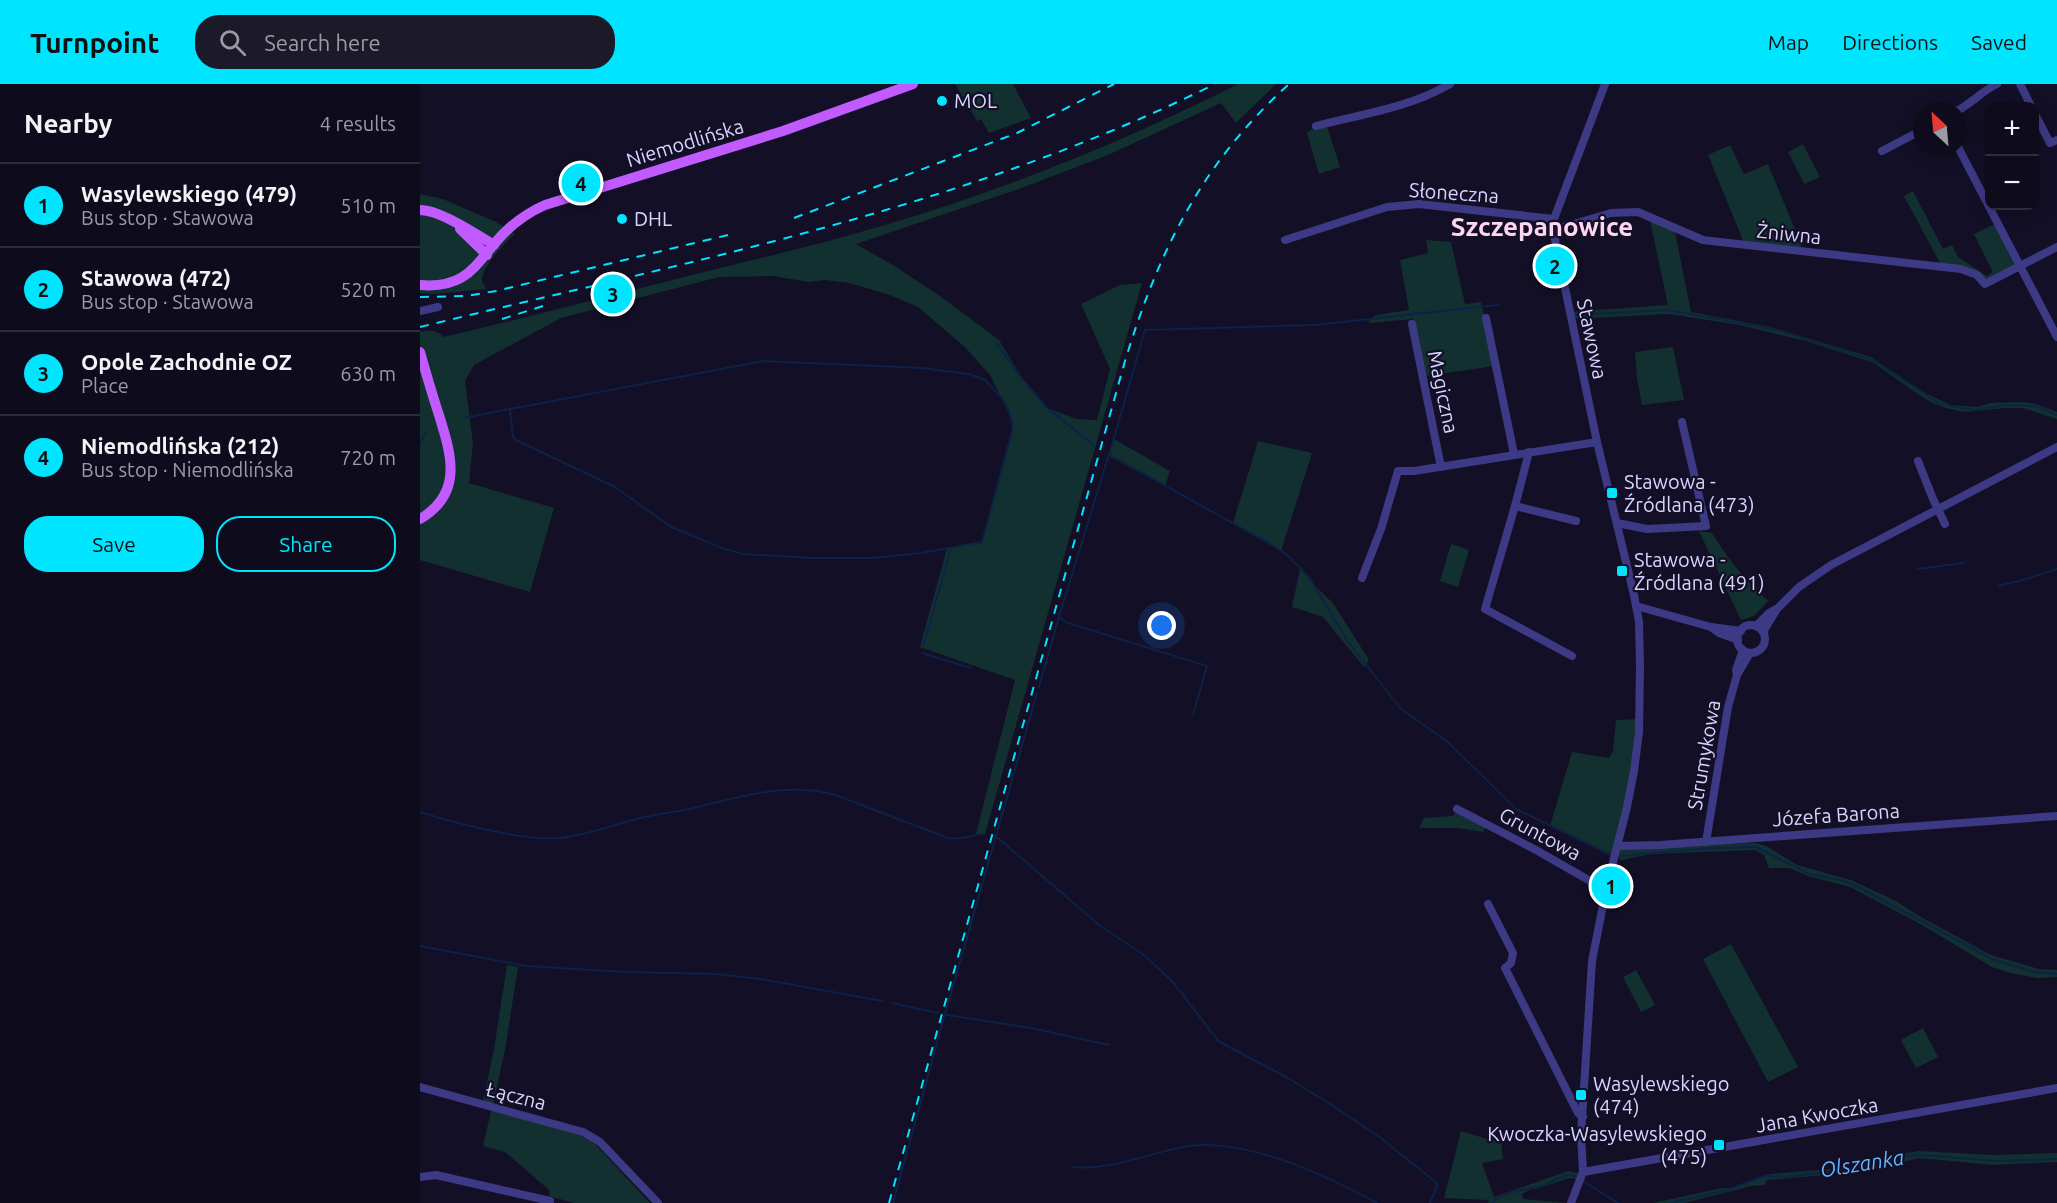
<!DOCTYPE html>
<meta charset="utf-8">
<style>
body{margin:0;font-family:Ubuntu,sans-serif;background:#1c1929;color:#f1f3f6}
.controls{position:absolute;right:18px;top:18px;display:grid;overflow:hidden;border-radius:12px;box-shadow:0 3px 15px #0003}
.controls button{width:54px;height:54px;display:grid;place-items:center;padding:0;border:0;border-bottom:2px solid #2e2b3b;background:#0e0b1c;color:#f1f3f6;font:30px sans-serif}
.compass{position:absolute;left:1493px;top:18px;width:54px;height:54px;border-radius:50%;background:#0e0b1c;box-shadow:0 3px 15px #0003;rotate:334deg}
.you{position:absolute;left:742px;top:542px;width:21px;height:21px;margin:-15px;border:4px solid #fff;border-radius:50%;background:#1a73e8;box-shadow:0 0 0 9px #1a73e833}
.badge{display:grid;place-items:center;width:39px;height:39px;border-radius:50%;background:#00e5ff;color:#111;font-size:20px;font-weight:700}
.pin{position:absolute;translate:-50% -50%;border:3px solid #fff;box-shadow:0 2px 6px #0006}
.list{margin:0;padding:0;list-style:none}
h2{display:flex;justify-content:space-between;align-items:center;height:78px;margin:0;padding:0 24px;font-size:26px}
h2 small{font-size:20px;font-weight:400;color:#9b9ba3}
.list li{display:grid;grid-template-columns:39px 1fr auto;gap:18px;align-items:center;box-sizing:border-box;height:84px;padding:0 24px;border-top:2px solid #2e2b3b}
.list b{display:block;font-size:22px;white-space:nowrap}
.list p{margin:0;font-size:20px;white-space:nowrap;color:#9b9ba3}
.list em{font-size:20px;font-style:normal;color:#9b9ba3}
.actions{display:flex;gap:12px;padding:18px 24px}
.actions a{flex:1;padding:14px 0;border:2px solid #00e5ff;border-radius:24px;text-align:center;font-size:21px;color:#00e5ff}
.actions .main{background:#00e5ff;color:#111}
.icon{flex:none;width:33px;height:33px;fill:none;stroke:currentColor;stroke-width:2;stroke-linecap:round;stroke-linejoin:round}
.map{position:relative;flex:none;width:1637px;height:1119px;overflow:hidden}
header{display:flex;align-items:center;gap:36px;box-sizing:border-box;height:84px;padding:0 30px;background:#00e5ff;color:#111}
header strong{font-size:28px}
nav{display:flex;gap:33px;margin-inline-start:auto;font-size:21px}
.search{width:420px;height:54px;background:#1c1929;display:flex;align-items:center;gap:15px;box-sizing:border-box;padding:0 21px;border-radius:24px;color:#9b9ba3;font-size:22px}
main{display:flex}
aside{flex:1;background:#0e0b1c}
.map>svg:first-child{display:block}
</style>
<header>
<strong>Turnpoint</strong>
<div class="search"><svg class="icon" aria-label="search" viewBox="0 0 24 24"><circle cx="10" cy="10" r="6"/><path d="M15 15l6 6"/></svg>Search here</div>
<nav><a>Map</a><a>Directions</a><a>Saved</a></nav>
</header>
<main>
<aside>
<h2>Nearby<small>4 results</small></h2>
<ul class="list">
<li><span class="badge">1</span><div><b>Wasylewskiego (479)</b><p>Bus stop · Stawowa</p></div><em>510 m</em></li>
<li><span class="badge">2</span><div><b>Stawowa (472)</b><p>Bus stop · Stawowa</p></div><em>520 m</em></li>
<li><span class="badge">3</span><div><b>Opole Zachodnie OZ</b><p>Place</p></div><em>630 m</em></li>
<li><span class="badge">4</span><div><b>Niemodlińska (212)</b><p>Bus stop · Niemodlińska</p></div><em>720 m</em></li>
</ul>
<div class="actions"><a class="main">Save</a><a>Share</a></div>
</aside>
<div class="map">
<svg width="1637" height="1119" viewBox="0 0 1637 1119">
<rect width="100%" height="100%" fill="#130f26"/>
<g fill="#12302f">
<polygon points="535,0 593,0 611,34 569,49 561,35 557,37"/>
<path d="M818,0H856L816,39L801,19L688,71L599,105L436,160L476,183L520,212L579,256L604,297L627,324L657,335L677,336L690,285L661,220L700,201L722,199L565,750H556L595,596L500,563L527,464L562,458L593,344V337L570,291L545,263L498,223L470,211L429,199L405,196L389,198L353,192L299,193L141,234L54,281L45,297L53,359L49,399L134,424L110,508L0,476V248C10,246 16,246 24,253C98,236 171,216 245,198C318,179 392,163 465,141C587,105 705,57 818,0Z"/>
<polygon points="906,39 920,83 899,90 887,49 896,42"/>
<polygon points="1383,60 1400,93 1384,100 1368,68"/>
<polygon points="1310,61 1324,90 1348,80 1381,160 1381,168 1324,159 1288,71"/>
<polygon points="1493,107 1523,165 1532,161 1538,173 1567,192 1573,188 1554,150 1577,139 1599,183 1565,200 1557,192 1521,181 1484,112"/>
<path d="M0,110L23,115L76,138L95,150C86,157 62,183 62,195C62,199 65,202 66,205L15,210L0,209Z"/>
<polygon points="1229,132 1254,143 1271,228 1350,243 1451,273 1507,310 1531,321 1558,323 1570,319 1603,318 1616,320 1637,328 1637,335 1603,324 1586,324 1544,328 1526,324 1513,319 1499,311 1454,279 1386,257 1319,241 1249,230 1151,235 1149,228 1248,221"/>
<polygon points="1006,156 1031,158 1045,220 1061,218 1075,282 1005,292 993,235 950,239 948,238 956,231 989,226 980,176 1008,169"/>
<polygon points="1253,263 1264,316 1222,321 1217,295 1215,268"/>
<polygon points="694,355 750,387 745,402 689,372"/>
<polygon points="838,357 892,369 861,467 813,439"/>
<path d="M1279,447L1292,449C1308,475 1325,496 1348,517L1334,532L1321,536Z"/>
<polygon points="1031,460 1049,466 1038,503 1020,497"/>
<polygon points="880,485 897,504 913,519 949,576 944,583 903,533 872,523"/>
<polygon points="1219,635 1198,761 1337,759 1346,762 1377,781 1431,796 1476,817 1499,832 1571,871 1619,885 1637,886 1637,893 1617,894 1590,889 1572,883 1502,841 1430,803 1388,792 1369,784 1349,784 1344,771 1335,766 1232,770 1200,776 1198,762 1190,770 1130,742 1152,668 1189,674 1193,667 1196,636"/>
<polygon points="1038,726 1067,741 1063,748 1038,744 999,744 1004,734 1033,732"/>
<polygon points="1311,860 1378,983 1348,998 1283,875"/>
<polygon points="87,881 98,883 85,966 73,1020 63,1017 74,965"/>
<polygon points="1216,886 1235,921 1221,928 1203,893"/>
<polygon points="1503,944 1518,973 1496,984 1481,956"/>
<polygon points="71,1027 150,1046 175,1060 230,1119 154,1119 129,1112 129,1106 85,1068 63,1062"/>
<polygon points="1041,1047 1070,1056 1081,1057 1083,1075 1062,1079 1074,1113 1148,1087 1159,1089 1156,1095 1150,1094 1116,1105 1111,1105 1102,1110 1103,1115 1146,1119 1068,1119 1069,1116 1024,1114"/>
<polygon points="1499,1067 1575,1071 1637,1069 1637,1078 1572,1081 1500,1074 1439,1088 1349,1096 1347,1096 1345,1101 1331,1102 1264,1119 1233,1119 1302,1104 1314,1104 1350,1090 1435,1083 1474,1071"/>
</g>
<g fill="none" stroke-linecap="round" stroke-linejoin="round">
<g stroke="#0c2248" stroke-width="2">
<polyline points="1078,221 894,241 725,246 690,368 692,372 852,461 866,470 889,493 929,559 981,625 1028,658 1096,725 1191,771"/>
<polyline points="1154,231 1248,226 1358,246 1455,277 1520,320 1554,326 1586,321 1616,322 1637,331"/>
<polyline points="577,260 604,297 627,324 674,361"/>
<polyline points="90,326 93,353 96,356 195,403 251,443 302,464 323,470 392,474 452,474 501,469 562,458"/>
<polyline points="43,334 343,277 502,284 549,290 565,296 583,315 589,327 593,344 563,455"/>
<polyline points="0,359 5,349"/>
<polyline points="689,370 639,533 648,539 787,582 773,631"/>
<polyline points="1498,485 1544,479"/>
<polyline points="1578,502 1603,496 1637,485"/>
<polyline points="504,560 531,464"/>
<polyline points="502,569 551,584"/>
<polyline points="619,603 639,533"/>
<path d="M0,728C34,739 104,757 139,754C169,751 196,740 224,733C239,730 254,728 269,725C316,714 370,696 418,712L528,754C542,757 552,750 565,750"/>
<polyline points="577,753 679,841 724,871 754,899 798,957 868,994 918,1025 962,1055 1018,1100 1010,1119"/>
<polyline points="1197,772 1292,764 1336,763 1389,790 1421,796 1436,802 1574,876 1614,888 1637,890"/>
<polyline points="0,862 106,882 205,888 296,890 341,895 462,917"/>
<polyline points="472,919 518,929"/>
<polyline points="527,931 611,944 689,961"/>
<path d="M652,1083C692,1087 730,1068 769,1062C827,1054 907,1092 957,1119"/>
<polyline points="1163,1097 1198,1119"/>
<polyline points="473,1119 525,930 617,609"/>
<path d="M1072,1119C1087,1105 1109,1107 1127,1100C1134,1097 1142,1092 1149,1091C1154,1091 1154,1092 1158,1094"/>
<polyline points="1251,1119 1304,1107 1345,1092 1367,1093 1437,1084 1480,1073 1501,1071 1576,1077 1637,1075"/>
</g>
<g stroke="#3d3a85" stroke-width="8">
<polyline points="1600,0 1611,22"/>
<path d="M1537,27C1552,19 1562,7 1577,0"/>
<polyline points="1614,28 1630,59 1637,56"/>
<path d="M896,42C941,30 989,24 1030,0"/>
<polyline points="1538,63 1637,253"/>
<polyline points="1462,67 1502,46"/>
<polyline points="1133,146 1191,129 1218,128 1283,156 1541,185 1557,191 1565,200 1637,163"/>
<polyline points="865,156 967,123 999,120 1134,135"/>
<polyline points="0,227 18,223"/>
<polyline points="1066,234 1094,370"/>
<polyline points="992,240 1021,383"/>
<polyline points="1109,368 1095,422 1156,437"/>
<polyline points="1498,377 1513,415 1525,440"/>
<polyline points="1095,422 1065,525 1152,572"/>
<polyline points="1197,439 1227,445 1286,442 1262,338"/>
<polyline points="942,494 961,445 978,387 994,387 1177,358"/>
<polyline points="1216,522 1291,543 1321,547"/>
<circle cx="1331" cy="555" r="14"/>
<polyline points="1336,542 1349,529 1358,524 1379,503 1411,481 1637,363"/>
<polyline points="1291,543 1299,549 1318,556"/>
<polyline points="1343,548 1357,525"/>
<polyline points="1317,591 1330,569"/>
<polyline points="1037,725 1116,766 1186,806"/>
<polyline points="1286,758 1308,623 1317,591 1316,586 1323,566"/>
<polyline points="1198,762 1240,761 1637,732"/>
<polyline points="1068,820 1093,869 1091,879 1085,884 1158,1029 1163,1033"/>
<polyline points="0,1003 163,1048 180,1058 238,1119"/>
<polyline points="1163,1088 1637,1004"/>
<polyline points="0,1093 16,1091 130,1117"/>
<polyline points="1151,1119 1163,1088 1161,1051 1172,877 1186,806 1207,723 1214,687 1219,648 1220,582 1219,538 1214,511 1177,358 1133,146 1134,135 1185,0"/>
</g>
<g stroke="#c25bff" stroke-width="10">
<path d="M0,126C20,126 56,150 74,161"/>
<polyline points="40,145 67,171"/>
<path d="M0,201C48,205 55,180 83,150C95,138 109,128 125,121L363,47L493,0"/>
<path d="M0,268C6,289 12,310 19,331C31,370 44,409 0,435"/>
</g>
<g stroke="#00e5ff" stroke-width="2" stroke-dasharray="9 8" stroke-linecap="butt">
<polyline points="374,134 597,49 694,0"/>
<polyline points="0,213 46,212 76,207 312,150"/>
<polyline points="82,235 126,221"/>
<path d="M0,243C271,177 542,125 795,0"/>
<path d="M469,1119L705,277C739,166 782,79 869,0"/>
</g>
</g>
<g fill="#00e5ff" stroke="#130f26" stroke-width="2">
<circle cx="522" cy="17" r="6"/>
<circle cx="202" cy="135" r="6"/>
<rect x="1186" y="403" width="12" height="12" rx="3"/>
<rect x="1196" y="481" width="12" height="12" rx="3"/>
<rect x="1155" y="1005" width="12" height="12" rx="3"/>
<rect x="1293" y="1055" width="12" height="12" rx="3"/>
</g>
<g text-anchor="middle" stroke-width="4.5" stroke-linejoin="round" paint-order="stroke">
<g font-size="20" fill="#d9d4ff" stroke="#130f26" text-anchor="start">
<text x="534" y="24">MOL</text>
<text x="214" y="142">DHL</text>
<text x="1204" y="405">Stawowa -<tspan x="1204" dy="23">Źródlana (473)</tspan></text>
<text x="1214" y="483">Stawowa -<tspan x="1214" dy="23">Źródlana (491)</tspan></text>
<text x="1173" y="1007">Wasylewskiego<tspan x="1173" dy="23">(474)</tspan></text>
<text x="1287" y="1057" text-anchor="end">Kwoczka-Wasylewskiego<tspan x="1287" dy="23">(475)</tspan></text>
</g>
<g font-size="20" fill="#d9d4ff" stroke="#130f26">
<text transform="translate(265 59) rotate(-17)" y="7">Niemodlińska</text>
<text transform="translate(1034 109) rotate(4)" y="7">Słoneczna</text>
<text transform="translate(1369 150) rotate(6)" y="7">Żniwna</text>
<text transform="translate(1172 255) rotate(78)" y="7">Stawowa</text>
<text transform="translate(1023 308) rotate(78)" y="7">Magiczna</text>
<text transform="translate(1284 671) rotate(-80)" y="7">Strumykowa</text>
<text transform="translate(1416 731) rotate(-4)" y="7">Józefa Barona</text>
<text transform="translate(1120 750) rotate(28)" y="7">Gruntowa</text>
<text transform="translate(96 1012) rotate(14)" y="7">Łączna</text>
<text transform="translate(1397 1031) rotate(-10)" y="7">Jana Kwoczka</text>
</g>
<g font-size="21" font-style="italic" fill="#62b6ff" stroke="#130f26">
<text transform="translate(1442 1080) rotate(-9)" y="7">Olszanka</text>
</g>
<g font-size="26" font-weight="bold" fill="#ffd6f0" stroke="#130f26">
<text x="1122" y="152">Szczepanowice</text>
</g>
</g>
</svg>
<div class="controls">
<button>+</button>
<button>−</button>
</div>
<svg class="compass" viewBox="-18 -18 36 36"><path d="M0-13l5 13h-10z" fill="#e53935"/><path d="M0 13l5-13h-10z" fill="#9b9ba3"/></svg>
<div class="you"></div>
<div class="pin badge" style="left:1191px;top:802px">1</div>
<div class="pin badge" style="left:1135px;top:182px">2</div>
<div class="pin badge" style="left:193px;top:210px">3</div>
<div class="pin badge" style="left:161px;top:99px">4</div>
</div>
</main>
